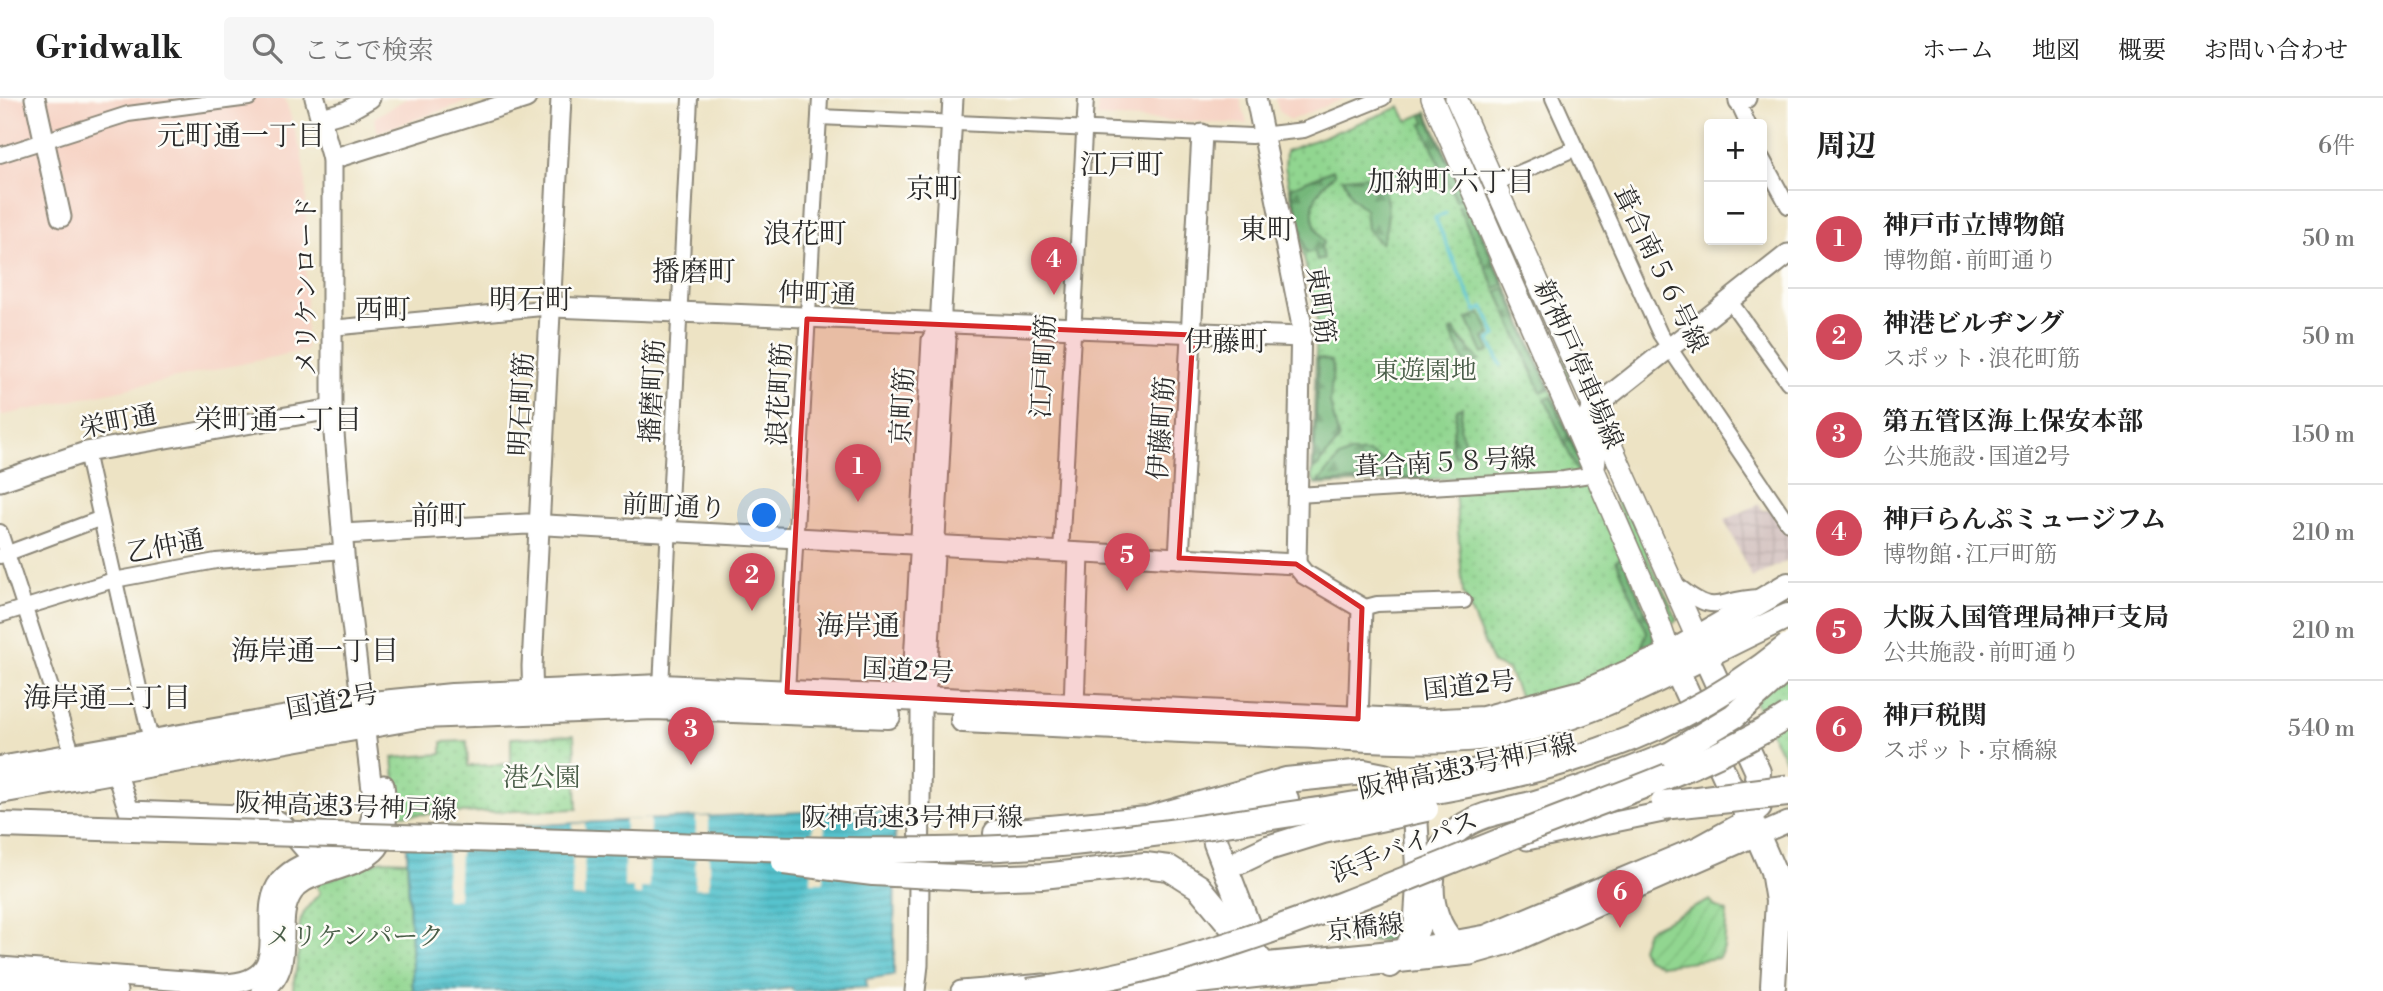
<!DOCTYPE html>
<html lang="ja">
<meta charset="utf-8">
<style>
body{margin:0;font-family:"Libre Bodoni","Noto Serif JP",serif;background:#f6f6f6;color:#222}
.controls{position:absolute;right:21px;top:21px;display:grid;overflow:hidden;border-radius:7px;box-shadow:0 4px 10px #0003}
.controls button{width:63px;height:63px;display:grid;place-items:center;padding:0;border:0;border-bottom:2px solid #e0e0e0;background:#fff;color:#222;font:35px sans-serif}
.you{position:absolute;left:765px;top:418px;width:24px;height:24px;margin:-18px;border:5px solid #fff;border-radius:50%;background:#1a73e8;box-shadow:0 0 0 10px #1a73e833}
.badge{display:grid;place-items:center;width:46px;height:46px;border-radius:50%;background:#d1495b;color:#fff;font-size:23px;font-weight:700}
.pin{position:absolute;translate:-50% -58px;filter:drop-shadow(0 2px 4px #0008)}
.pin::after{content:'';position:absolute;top:37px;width:24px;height:21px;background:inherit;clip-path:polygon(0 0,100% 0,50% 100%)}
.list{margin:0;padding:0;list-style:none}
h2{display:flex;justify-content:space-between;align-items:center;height:91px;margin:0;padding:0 28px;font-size:30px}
h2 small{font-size:23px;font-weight:400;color:#767676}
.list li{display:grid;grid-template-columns:46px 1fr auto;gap:21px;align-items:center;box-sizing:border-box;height:98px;padding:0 28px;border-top:2px solid #e0e0e0}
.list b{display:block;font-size:26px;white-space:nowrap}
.list p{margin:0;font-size:23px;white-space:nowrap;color:#767676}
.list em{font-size:23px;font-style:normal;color:#767676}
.icon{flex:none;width:38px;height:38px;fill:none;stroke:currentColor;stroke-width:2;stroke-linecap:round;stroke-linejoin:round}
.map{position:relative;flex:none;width:1788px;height:893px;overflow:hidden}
header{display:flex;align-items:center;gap:42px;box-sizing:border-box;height:98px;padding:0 35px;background:#fff;border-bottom:2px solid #e0e0e0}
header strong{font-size:33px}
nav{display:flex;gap:38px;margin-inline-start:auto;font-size:24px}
.search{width:490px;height:63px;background:#f6f6f6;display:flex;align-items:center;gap:18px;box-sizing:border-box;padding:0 24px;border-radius:7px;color:#767676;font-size:26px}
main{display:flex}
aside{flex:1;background:#fff}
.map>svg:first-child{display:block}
</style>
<header>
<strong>Gridwalk</strong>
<div class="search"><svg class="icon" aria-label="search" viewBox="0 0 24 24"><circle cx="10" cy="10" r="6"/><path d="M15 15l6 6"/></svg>ここで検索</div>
<nav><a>ホーム</a><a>地図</a><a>概要</a><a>お問い合わせ</a></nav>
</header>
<main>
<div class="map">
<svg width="1788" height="893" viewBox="0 0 1788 893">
<defs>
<pattern id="industrial-grid" width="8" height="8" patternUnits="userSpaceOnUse" patternTransform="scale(1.75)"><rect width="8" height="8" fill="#d1bfbd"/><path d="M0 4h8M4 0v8" fill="none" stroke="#b4a4a3"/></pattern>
<pattern id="grass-dots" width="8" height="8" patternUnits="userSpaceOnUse" patternTransform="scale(1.75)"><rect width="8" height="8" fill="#91d690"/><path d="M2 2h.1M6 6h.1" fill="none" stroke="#7db87c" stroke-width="1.8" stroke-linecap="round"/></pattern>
<pattern id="forest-firs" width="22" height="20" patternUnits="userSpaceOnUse" patternTransform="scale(1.75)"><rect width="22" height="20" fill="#74b77a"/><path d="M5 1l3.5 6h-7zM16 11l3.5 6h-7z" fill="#5f9564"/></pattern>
<pattern id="garden-furrows" width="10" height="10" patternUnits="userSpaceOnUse" patternTransform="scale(1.75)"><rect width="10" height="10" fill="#91d690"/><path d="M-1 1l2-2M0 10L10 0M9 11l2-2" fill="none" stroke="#7db87c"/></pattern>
<pattern id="water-rules" width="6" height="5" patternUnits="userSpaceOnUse" patternTransform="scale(1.75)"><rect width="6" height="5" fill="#56c3cd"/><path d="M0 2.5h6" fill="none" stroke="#479fa7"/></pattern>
</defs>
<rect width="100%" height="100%" fill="#fdfcf7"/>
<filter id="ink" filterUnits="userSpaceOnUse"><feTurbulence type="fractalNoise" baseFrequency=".0143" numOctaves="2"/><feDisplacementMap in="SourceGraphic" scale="14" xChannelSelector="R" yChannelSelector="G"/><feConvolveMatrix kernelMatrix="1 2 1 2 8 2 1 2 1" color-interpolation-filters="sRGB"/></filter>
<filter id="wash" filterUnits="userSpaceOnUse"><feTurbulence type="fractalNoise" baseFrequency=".00686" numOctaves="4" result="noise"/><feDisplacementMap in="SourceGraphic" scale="28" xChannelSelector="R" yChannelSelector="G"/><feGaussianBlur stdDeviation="1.57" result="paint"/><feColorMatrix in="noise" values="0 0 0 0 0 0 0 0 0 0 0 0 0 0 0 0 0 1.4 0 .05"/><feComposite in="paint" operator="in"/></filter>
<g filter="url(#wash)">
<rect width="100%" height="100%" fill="#ede3c4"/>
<g fill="#f6d2c3">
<polygon points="0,0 285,0 301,53 306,85 306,252 0,318"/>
<polygon points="407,0 478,0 378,34 374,20"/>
<polygon points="1098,0 1240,0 1247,26 1097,19"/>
<polygon points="1275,0 1346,0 1290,22 1279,13"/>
</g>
<polygon fill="url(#industrial-grid)" points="1759,406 1763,412 1770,412 1788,436 1788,462 1752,480 1725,422"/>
<g fill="url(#grass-dots)" stroke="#5e805e" stroke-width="2">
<polygon points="1400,9 1407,23 1427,14 1512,201 1654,533 1653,546 1646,555 1580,586 1522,604 1508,572 1493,566 1463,495 1454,380 1316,387 1312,379 1317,222 1285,69 1286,53"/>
<polygon points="1445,9 1572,278 1571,281 1567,280"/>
<polygon points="1617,379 1648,453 1648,460 1677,521 1674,525 1669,525 1608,386 1611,380"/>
<polygon points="1788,551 1788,668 1740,575"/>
<polygon points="574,637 577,711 398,717 393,660 442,656 442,644 467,643 468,668 511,666 511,640"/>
<path d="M382,762L407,763L413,893H293C293,883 296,875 297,865C303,828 290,826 320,795L316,786Z"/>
</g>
<g fill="url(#forest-firs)" stroke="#507152" stroke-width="2">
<polygon points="1426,15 1464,99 1456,103 1422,26 1426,24 1422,17"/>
<path d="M1333,72L1335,76C1311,96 1305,117 1324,144L1321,149L1324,161L1317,163L1315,154H1306L1291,89Z"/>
<path d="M1366,78C1394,89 1390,123 1381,146L1367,131L1365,111L1352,100L1343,80Z"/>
<polygon points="1466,104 1504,187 1495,190 1458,108"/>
<polygon points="1505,190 1549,291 1541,294 1497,193"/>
<polygon points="1481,215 1491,237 1484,240 1490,253 1483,256 1467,221"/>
<path d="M1454,231C1460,245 1472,250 1479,263L1467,268L1450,233Z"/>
<polygon points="1318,260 1331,263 1333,269 1330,304 1339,342 1314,372"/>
<polygon points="1551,299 1582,369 1579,378 1545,301"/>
<polygon points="1462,309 1460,332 1469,353 1455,359 1451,350 1457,311"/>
<polygon points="1350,355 1369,355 1396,369 1416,367 1421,379 1318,385 1339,360"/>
<polygon points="1622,459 1654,533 1653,546 1646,555 1642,547 1647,534 1616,462"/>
<polygon points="1404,834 1399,841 1329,847 1329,842"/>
</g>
<polygon fill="url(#garden-furrows)" stroke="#5e805e" stroke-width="2" points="1710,802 1714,808 1727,814 1724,851 1718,860 1661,867 1646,861 1641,850 1647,832"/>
<polygon fill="url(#water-rules)" stroke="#40777c" stroke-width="2" points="825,713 895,713 894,877 866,881 867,889 793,893 792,890 764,893 413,893 406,728 449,727 461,731"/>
<g fill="#ede3c4">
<polygon points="813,713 825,713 824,784 811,784"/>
<polygon points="696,719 709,719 709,790 695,790"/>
<polygon points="650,721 649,790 641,790 641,797 633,797 633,790 624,790 625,722"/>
<polygon points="585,725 584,800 572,799 573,726"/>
<polygon points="449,727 461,731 458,801 445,801"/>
</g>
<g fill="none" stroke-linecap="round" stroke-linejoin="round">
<polyline stroke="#56c3cd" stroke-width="3.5" points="1446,115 1435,120 1476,213 1484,210 1496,238 1489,242 1501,267"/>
</g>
</g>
<g filter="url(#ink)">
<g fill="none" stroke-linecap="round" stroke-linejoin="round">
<defs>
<g id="street">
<polyline points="1553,0 1660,236 1788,425"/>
<polyline points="1736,0 1748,26"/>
<polyline points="819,19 1251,38 1304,32 1383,0"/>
<polyline points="0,57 128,16 249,0"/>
<polyline points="1762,60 1788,108"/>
<polyline points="1494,86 1576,50"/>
<polyline points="1729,202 1788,284"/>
<polyline points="331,230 553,209"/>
<polyline points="86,354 151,643"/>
<polyline points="1297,397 1564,381 1596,376"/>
<polyline points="0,434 73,657"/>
<polyline points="1061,455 1086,0"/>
<polyline points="0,458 99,421"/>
<path d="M1677,487C1718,521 1716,500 1760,499"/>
<polyline points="1362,510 1377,506 1464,503"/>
<polyline points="0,517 114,482 216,463 344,453"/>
<polyline points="661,589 690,0"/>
<polyline points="787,594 820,0"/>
</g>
<g id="secondary">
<polyline points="35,0 61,119"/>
<polyline points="1256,0 1301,223 1296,466"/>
<polyline points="1739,4 1746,0"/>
<polyline points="322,20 347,13 370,0"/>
<polyline points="332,61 526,0"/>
<polyline points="553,209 1302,239"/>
<path d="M1594,371C1603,349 1579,332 1591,312L1788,156"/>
<polyline points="0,383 86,354 332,311"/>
<polyline points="342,436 527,426 1296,466"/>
<polyline points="1179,460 1202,36"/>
<polyline points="1296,466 1304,476 1362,510 1358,621"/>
<polyline points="921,603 927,583 946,242 941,226 941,212 953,0"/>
<polyline points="533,607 532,568 561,0"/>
<polyline points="1074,610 1079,456"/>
<polyline points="115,670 129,713 270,718 284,727 315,763"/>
<polyline points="1527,742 1663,714"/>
<path d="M0,869L224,886C300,883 252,817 280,783C310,747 375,769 373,700L345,468L332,311V61L315,0"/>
<polyline points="1157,875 1407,851 1486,837 1699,748 1750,720 1761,710"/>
<polyline points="0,885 117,893"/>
<path d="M262,893C300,869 272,824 293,794C300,784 309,781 320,777C381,758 392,754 384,687"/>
<polyline points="915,893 918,867 921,620 921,603 913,582 932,242 941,226"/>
<polyline points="961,893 1044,886"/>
<polyline points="1129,893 1470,857 1509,846 1788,724"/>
</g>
<g id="primary">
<polyline points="1432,0 1654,510 1670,556"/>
<polyline points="1456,0 1697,540"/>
</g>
<g id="highway">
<polyline points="1699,545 1758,674 1752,712"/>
<polyline points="1671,560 1728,684 1750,720 1773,773 1778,803 1773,888"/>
<path d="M963,622C1073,627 1182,632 1292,637C1368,640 1451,650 1525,632C1618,610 1702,556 1788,518"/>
<polyline points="0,671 362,607 452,598 661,589 1424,624 1483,621 1585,594 1670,556 1788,487"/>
<polyline points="1446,678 1490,671"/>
<polyline points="0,693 422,618 654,609 888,618"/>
<polyline points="996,735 1147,721 1286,682 1364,674 1384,678 1399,687 1411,704 1415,715 1419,788 1416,833"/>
<polyline points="1241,763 1268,750"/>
<polyline points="975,780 1042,778 1145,767 1169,770 1199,789 1263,866"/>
<path d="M1252,839L1216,745C1207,705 1258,706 1286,701"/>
<path d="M1453,845C1424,815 1423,758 1459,731C1480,715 1509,712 1535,705C1581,692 1626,674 1671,656"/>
<polyline points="1390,867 1407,851 1423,818"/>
</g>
</defs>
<use href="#street" stroke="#8c8778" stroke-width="18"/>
<use href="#secondary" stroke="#8c8778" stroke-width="23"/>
<use href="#primary" stroke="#8c8778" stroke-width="24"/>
<use href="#highway" stroke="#8c8778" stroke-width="28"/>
<use href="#street" stroke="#fff" stroke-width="14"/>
<use href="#secondary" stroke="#fff" stroke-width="19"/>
<use href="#primary" stroke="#fff" stroke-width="21"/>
<use href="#highway" stroke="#fff" stroke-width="24"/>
<defs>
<polyline id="street-bridge" points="1663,714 1788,701"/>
<polyline id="secondary-bridge" points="1661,703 1788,687"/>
<g id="highway-bridge">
<polyline points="1671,656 1734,618 1788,569"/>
<path d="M0,727C211,733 422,740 633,746C755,749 878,756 1000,750C1106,745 1213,728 1318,712C1493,685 1645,664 1788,548"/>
<polyline points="1268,750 1323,733 1426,711"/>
<polyline points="784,764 873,775 975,780"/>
<path d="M1028,893C1198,873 1367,795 1526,733C1613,698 1708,669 1788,618"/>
</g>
</defs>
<use href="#street-bridge" stroke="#8c8778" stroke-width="18" stroke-linecap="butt"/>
<use href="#secondary-bridge" stroke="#8c8778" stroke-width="23" stroke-linecap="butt"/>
<use href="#highway-bridge" stroke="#8c8778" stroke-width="28" stroke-linecap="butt"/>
<use href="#street-bridge" stroke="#fff" stroke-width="14"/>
<use href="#secondary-bridge" stroke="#fff" stroke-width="19"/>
<use href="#highway-bridge" stroke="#fff" stroke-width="24"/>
</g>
</g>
<path fill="#d62828" fill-opacity="0.2" stroke="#d62828" stroke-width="5" stroke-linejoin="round" d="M807,221L1193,237L1179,460L1296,466L1362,510L1358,621L787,594Z"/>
<g text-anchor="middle" stroke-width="5" stroke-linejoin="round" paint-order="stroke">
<g font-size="26" fill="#2b2b2b" stroke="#fdfcf7">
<text transform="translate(1661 171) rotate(64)" y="9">葺合南５６号線</text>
<text transform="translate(306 188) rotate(-90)" y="9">メリケンロード</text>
<text transform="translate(817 195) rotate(2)" y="9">仲町通</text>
<text transform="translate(1321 207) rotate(82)" y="9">東町筋</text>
<text transform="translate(1579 266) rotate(66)" y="9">新神戸停車場線</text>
<text transform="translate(1043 268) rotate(-87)" y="9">江戸町筋</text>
<text transform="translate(652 293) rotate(-87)" y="9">播磨町筋</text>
<text transform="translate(779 296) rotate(-87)" y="9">浪花町筋</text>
<text transform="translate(521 306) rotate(-87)" y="9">明石町筋</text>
<text transform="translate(902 308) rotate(-87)" y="9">京町筋</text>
<text transform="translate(118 323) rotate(-11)" y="9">栄町通</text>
<text transform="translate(1161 330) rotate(-86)" y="9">伊藤町筋</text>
<text transform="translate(1445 364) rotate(-3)" y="9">葺合南５８号線</text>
<text transform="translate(674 408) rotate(3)" y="9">前町通り</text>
<text transform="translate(165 448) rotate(-11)" y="9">乙仲通</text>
<text transform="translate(908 572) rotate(3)" y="9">国道2号</text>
<text transform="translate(1469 587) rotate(-6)" y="9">国道2号</text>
<text transform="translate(332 603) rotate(-10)" y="9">国道2号</text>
<text transform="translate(1467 668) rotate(-12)" y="9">阪神高速3号神戸線</text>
<text transform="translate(346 708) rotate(2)" y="9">阪神高速3号神戸線</text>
<text x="912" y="728">阪神高速3号神戸線</text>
<text transform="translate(1404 748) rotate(-21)" y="9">浜手バイパス</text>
<text transform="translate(1365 829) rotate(-6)" y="9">京橋線</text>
</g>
<g font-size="26" fill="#4a5e49" stroke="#fdfcf7">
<text x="1425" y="281">東遊園地</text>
<text x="542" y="688">港公園</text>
<text x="355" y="847">メリケンパーク</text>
</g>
<g font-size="28" fill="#2b2b2b" stroke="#fdfcf7">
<text x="241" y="47">元町通一丁目</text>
<text x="1122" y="76">江戸町</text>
<text x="1451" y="93">加納町六丁目</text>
<text x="934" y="100">京町</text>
<text x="1267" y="141">東町</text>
<text x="805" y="145">浪花町</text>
<text x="694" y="183">播磨町</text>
<text x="531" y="211">明石町</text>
<text x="383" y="221">西町</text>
<text x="1226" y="253">伊藤町</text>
<text x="278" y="331">栄町通一丁目</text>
<text x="439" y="427">前町</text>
<text x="858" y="537">海岸通</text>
<text x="315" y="562">海岸通一丁目</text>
<text x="107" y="609">海岸通二丁目</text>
</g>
</g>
</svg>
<div class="controls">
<button>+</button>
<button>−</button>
</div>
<div class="you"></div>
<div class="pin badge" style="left:858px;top:404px">1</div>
<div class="pin badge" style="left:752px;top:513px">2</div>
<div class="pin badge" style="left:691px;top:667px">3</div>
<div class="pin badge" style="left:1054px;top:197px">4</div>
<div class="pin badge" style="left:1127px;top:493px">5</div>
<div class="pin badge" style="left:1620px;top:830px">6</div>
</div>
<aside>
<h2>周辺<small>6件</small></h2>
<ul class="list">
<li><span class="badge">1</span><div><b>神戸市立博物館</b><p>博物館 · 前町通り</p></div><em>50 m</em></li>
<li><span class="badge">2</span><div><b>神港ビルヂング</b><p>スポット · 浪花町筋</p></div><em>50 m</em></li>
<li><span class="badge">3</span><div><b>第五管区海上保安本部</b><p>公共施設 · 国道2号</p></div><em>150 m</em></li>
<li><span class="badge">4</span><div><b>神戸らんぷミュージフム</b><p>博物館 · 江戸町筋</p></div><em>210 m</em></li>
<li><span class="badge">5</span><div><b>大阪入国管理局神戸支局</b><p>公共施設 · 前町通り</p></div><em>210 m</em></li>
<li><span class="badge">6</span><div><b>神戸税関</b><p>スポット · 京橋線</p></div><em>540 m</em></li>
</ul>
</aside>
</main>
